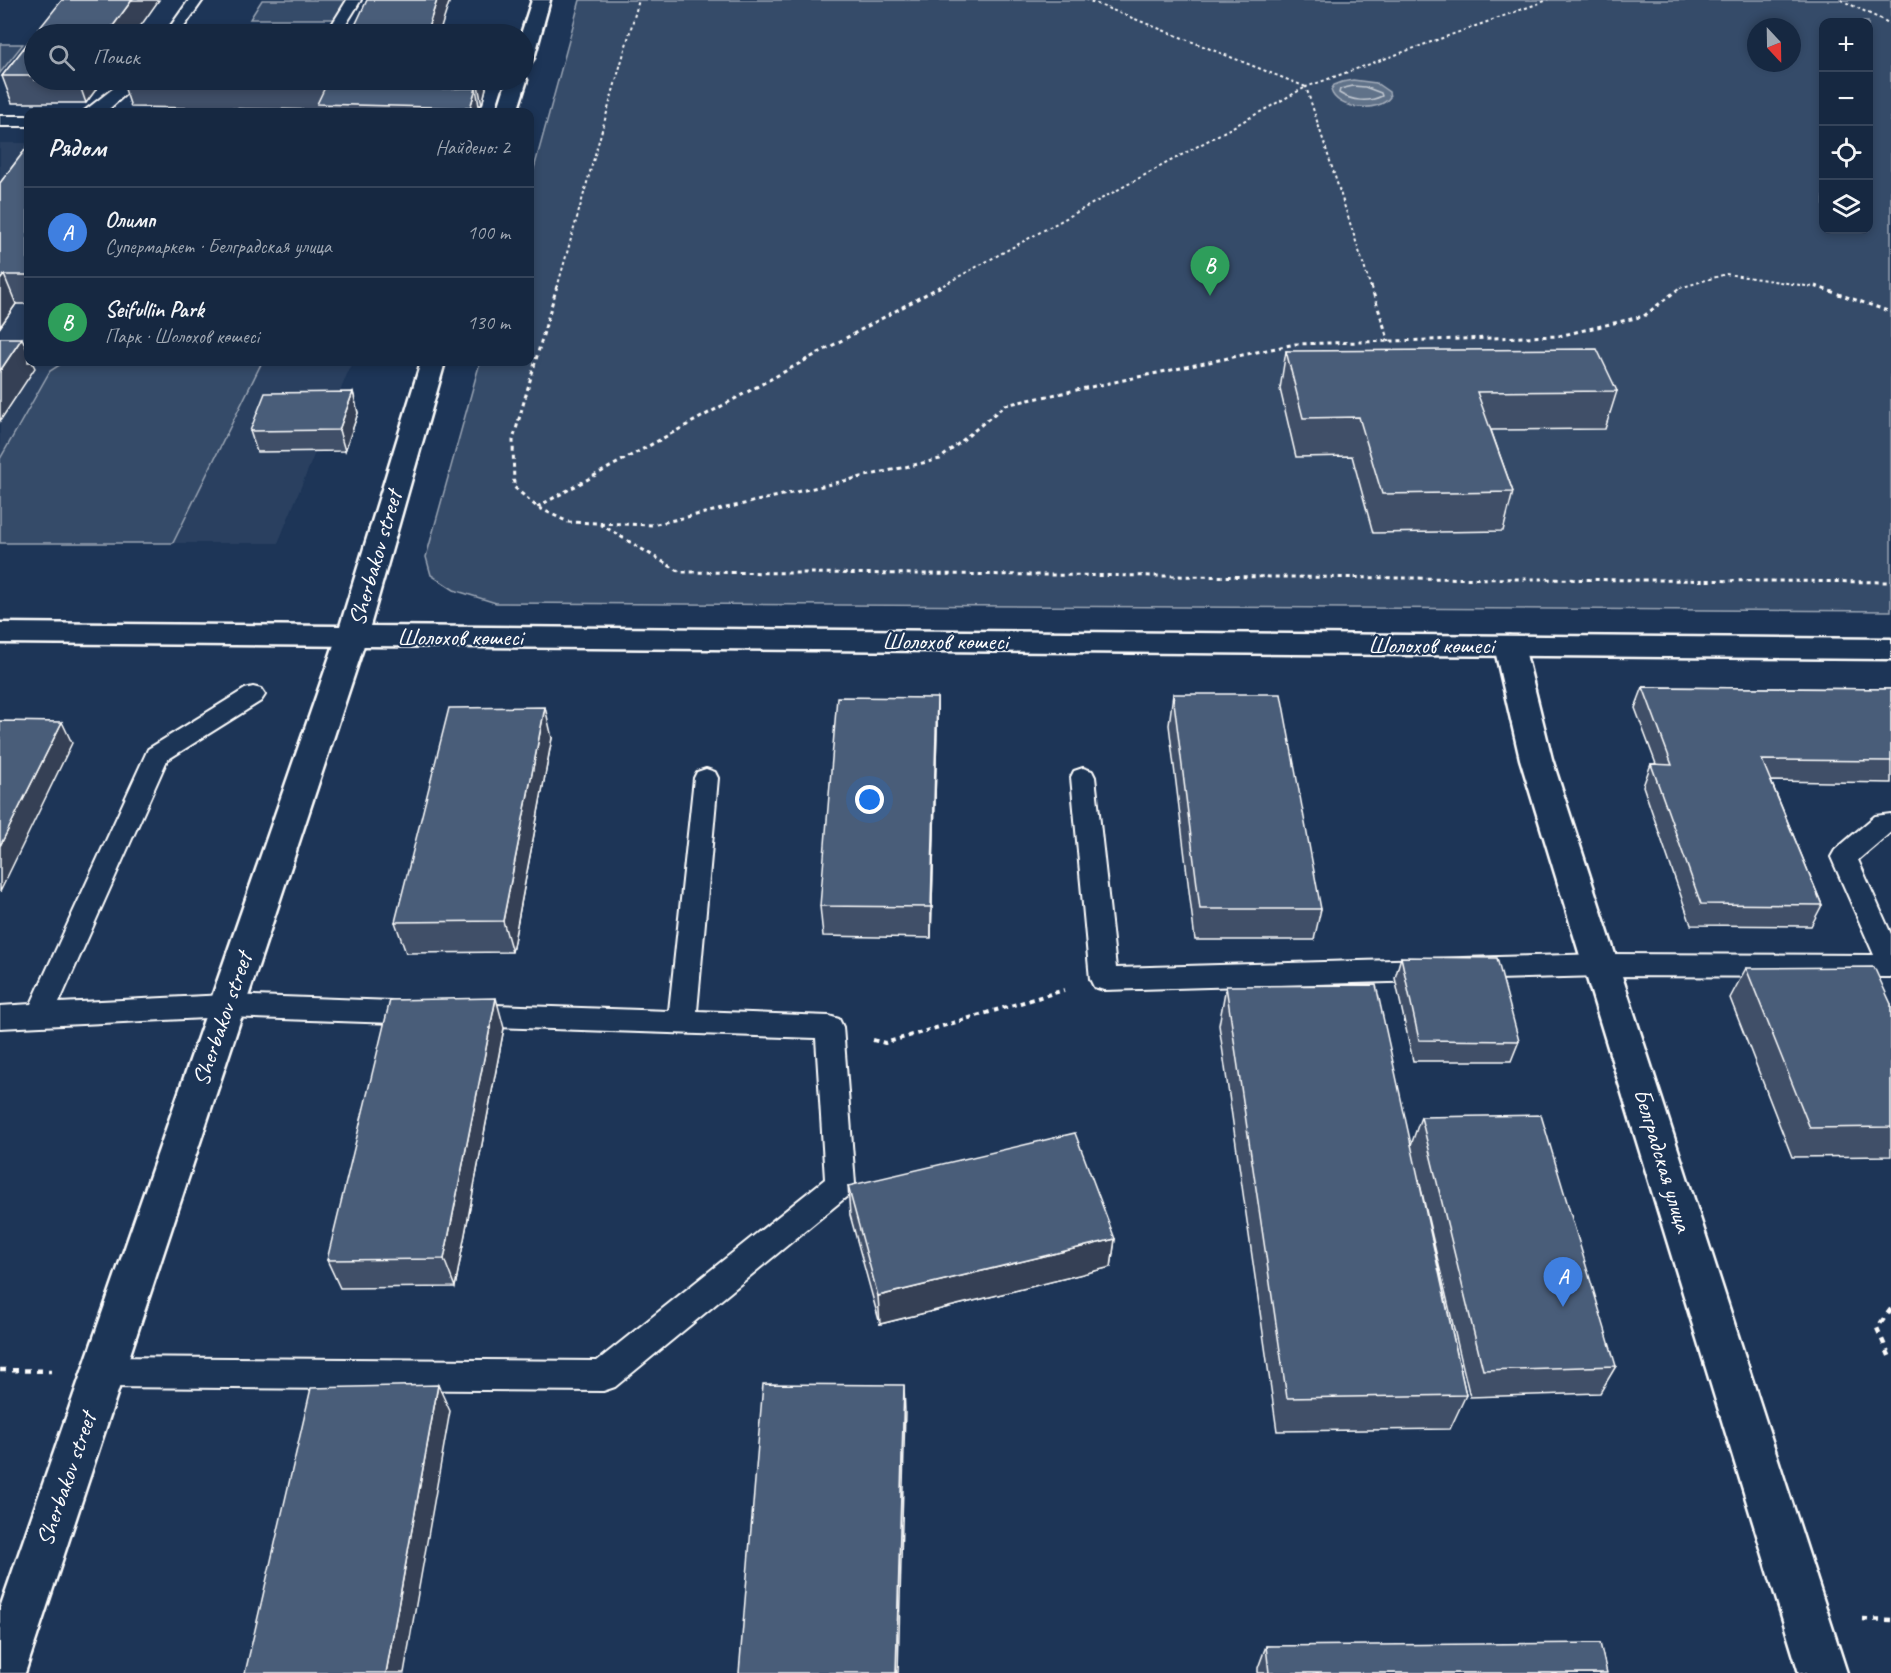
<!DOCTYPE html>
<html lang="ru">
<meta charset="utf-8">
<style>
body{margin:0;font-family:Caveat,sans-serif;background:#23344c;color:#f1f3f6}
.controls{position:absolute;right:18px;top:18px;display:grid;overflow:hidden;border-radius:12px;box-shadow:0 3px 9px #0003}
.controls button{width:54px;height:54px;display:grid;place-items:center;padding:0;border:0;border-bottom:2px solid #35445a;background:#162841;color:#f1f3f6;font:30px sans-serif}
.compass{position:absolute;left:1747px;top:18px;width:54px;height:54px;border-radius:50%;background:#162841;box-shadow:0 3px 9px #0003;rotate:158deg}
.you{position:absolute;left:870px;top:800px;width:21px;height:21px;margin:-15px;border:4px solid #fff;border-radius:50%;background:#1a73e8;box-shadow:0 0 0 9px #1a73e833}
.badge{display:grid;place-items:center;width:39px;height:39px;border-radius:50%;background:#ffd166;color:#fff;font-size:20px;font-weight:700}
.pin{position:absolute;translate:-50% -50px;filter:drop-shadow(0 2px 3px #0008)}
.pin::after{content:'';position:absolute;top:32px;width:21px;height:18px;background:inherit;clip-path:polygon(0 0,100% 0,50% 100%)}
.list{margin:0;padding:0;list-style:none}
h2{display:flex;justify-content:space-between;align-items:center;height:78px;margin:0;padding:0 24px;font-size:26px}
h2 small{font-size:20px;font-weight:400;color:#9ea6b1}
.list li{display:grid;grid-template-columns:39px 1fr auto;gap:18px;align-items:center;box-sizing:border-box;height:90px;padding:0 24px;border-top:2px solid #35445a}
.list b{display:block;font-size:22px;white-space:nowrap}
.list p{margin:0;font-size:20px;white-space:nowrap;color:#9ea6b1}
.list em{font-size:20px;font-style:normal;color:#9ea6b1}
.icon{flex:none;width:33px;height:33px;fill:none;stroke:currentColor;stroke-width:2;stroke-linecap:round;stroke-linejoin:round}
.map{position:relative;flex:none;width:1891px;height:1673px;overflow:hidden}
.search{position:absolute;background:#162841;box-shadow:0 3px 9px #0003;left:24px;top:24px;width:510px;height:66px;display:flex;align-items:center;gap:15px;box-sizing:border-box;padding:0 21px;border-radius:33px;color:#9ea6b1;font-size:22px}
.panel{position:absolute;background:#162841;box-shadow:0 3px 9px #0003;left:24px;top:108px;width:510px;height:258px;border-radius:12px}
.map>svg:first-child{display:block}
</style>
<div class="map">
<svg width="1891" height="1673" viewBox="0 0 1891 1673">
<rect width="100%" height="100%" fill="#1d3557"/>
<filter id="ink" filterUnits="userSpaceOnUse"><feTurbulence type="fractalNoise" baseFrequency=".0167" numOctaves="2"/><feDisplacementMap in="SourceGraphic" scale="12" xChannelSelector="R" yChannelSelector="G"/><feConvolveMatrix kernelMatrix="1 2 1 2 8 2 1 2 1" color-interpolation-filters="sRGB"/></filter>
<g filter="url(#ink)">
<polygon fill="#2a4161" points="0,143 28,143 28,362 352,362 278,543 0,543"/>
<g fill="#364b69" stroke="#9aa5b4" stroke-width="1.5" fill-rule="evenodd">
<polygon points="262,0 346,0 335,19 250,19"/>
<path d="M580,0H1891V611L496,603L454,590L431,575L426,557L480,362H530V183ZM1824,22H1868V230H1824ZM1756,27H1792V63H1756Z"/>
<polygon points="0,44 23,44 0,73"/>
<polygon points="64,362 262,362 173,543 0,543 0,459 50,371"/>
</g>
<path fill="#617289" stroke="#a0aab8" stroke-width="1.5" d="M1353,80L1376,83L1389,92L1390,97C1379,113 1336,110 1331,90L1334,85L1342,82Z"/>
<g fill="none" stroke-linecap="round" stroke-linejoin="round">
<path stroke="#c0c7d0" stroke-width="1.5" d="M1353,86L1365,87L1381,93L1382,96C1368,103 1352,101 1339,93L1340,89Z"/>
<defs>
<g id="lane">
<polygon points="189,0 203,0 179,34 165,34"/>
<polygon points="347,0 361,0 340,34 326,34"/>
<polygon points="124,80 141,80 108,110 83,112"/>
<rect x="0" y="116" width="28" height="10"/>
<polygon points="253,687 261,689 265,695 261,701 167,760 59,1003 226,995 421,1002 431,1005 435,1013 431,1021 421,1024 226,1017 0,1028 0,1006 31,1004 148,749 245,689"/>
<polygon points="1083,768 1092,771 1095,777 1116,968 1601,954 1874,955 1831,857 1835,850 1875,816 1891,814 1891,832 1858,860 1891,934 1891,977 1601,976 1104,990 1094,987 1090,979 1071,777 1074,771"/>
<polygon points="706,769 715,772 718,778 697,1011 829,1016 839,1019 843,1027 855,1184 851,1193 615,1387 603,1391 103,1387 92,1383 87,1372 92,1361 103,1357 597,1361 825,1179 816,1038 466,1026 456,1023 452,1015 456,1007 466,1004 669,1011 694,778 697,772"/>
</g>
<g id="street">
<polygon points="352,626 362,629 367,636 25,1673 0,1673 0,1608 337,636 342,629"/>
<polygon points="1509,636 1520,639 1524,646 1552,759 1847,1673 1799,1673 1520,759 1494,646 1498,639"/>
</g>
<g id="secondary">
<polygon points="532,0 550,0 534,58 531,62 524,64 524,34 521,34"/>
<polygon points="524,76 527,80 517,112 497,112 507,80 524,80"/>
<polygon points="421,362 445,362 370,626 1891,639 1891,659 0,643 0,623 340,626"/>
</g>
</defs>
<use href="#lane" stroke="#fff" stroke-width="4"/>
<use href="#street" stroke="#fff" stroke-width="5"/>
<use href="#secondary" stroke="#fff" stroke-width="5"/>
<g stroke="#fff" stroke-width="2" stroke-dasharray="3 3" stroke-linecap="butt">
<polyline points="1841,0 1891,24"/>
<polyline points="557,288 639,0"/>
<polyline points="938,288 1306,87 1087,0"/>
<polyline points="1371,288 1306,87 1548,0"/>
<polyline points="1680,288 1726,274 1820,288"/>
</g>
<g stroke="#fff" stroke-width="3" stroke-dasharray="4 4" stroke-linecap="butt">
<polyline points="557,286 513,440 514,487 537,507 568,522 652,525 940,459 1005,405 1295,344 1559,336 1644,316 1682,286"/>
<polyline points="1371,286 1389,342"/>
<polyline points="1815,286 1891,312"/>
<polyline points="537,507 941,286"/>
<polyline points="600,524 680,572 1891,582"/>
</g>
<polyline stroke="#fff" stroke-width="4" stroke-dasharray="4.5 4.5" stroke-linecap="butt" points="873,1040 885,1043 1064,990"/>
<g stroke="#fff" stroke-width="4.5" stroke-dasharray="6 6" stroke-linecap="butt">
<polyline points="1891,1309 1877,1328 1891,1360"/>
<polyline points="0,1370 51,1371"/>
<polyline points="1862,1619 1891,1620"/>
</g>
<use href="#lane" fill="#1d3557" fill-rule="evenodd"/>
<use href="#street" fill="#1d3557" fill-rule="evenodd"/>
<use href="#secondary" fill="#1d3557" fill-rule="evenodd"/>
</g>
<g fill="#405068" stroke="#fff" stroke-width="1.5">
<polygon points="34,35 34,80 103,80 86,103 12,103 2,76"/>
<polygon points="122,80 484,80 486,88 482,105 479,105 480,112 232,112 319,112 318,110 131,107"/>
<polygon points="28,146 28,304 16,304 0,327 0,183"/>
<polygon points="1286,351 1617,391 1605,429 1491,430 1513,492 1503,531 1373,533 1352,456 1296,457 1280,389"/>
<polygon points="353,392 358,413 345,451 257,452 250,431"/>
<polygon points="1643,687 1891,689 1891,783 1771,781 1822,905 1811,926 1691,925 1643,786 1651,764 1656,764 1635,708"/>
<polygon points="1173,694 1321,909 1314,940 1195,940 1169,725"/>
<polygon points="937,698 937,729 931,938 823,936 820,906"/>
<polygon points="552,738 512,952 406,953 395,922"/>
<polygon points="1401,957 1519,1041 1511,1061 1413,1061 1395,978"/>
<polygon points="1746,968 1891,1004 1891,1156 1792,1157 1730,998"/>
<polygon points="1226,986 1411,1145 1421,1117 1616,1366 1600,1393 1470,1397 1419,1180 1466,1395 1450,1429 1277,1431 1219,1025"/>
<polygon points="504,1028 455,1287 340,1288 327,1260"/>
<polygon points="848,1186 1115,1239 1111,1267 880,1324 850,1215"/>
<polygon points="1266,1646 1607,1673 1258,1673 1258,1668"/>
</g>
<g fill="#344155" stroke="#fff" stroke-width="1.5">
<polygon points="132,0 159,0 135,34 107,34"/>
<polygon points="437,0 450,0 439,34 426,34"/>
<polygon points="78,80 103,80 86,103"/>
<polygon points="419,80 425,80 428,94 418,89"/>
<polygon points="477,80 484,80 486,88 482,105"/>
<polygon points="476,88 480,112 471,112 470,108"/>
<polygon points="4,275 16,304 0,327 0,280"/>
<polygon points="22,338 28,352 28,362 32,362 35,368 0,421 0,371"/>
<polygon points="353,392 358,413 345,451 339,430"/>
<polygon points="937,698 937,729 931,938 931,907"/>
<polygon points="545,707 552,738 512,952 503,921"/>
<polygon points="62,722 72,743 0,892 0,846"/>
<polygon points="496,998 504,1028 455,1287 444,1259"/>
<polygon points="1115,1239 1111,1267 880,1324 878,1296"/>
<polygon points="438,1385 450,1411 404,1673 386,1673"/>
<polygon points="904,1385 905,1412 898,1673 896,1673"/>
</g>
<g fill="#4a5d79" stroke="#fff" stroke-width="1.5">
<polygon points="62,0 132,0 107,34 35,34"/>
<polygon points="367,0 437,0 426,34 351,34"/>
<polygon points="34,35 34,76 2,76"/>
<polygon points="145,80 419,80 418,89 476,88 470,108 317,104 327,83"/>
<polygon points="417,111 416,112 232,112"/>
<polygon points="28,146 28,275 4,275 0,280 0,183"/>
<polygon points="0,338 22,338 0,371"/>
<polygon points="1597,349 1617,391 1477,392 1513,492 1382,494 1359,417 1303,418 1286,351"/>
<polygon points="353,392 339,430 250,431 265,393"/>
<polygon points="1643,687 1891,689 1891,761 1762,760 1822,905 1701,904 1651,764 1672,765"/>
<polygon points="1173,694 1281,694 1321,909 1200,909"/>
<polygon points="837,697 937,698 931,907 820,906"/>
<polygon points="545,707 503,921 395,922 449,708"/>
<polygon points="0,721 62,722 0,846"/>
<polygon points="1401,957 1497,958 1519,1041 1419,1040"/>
<polygon points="1874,967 1891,1004 1891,1127 1810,1128 1746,968"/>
<polygon points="1376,985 1466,1395 1287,1398 1226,986"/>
<polygon points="496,998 444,1259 327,1260 390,1000"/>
<polygon points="1541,1115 1616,1366 1483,1370 1421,1117"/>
<polygon points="1075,1133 1115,1239 878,1296 848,1186"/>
<polygon points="763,1384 904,1385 896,1673 739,1673"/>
<polygon points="438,1385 386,1673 245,1673 311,1388"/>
<polygon points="1600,1643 1607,1673 1269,1673 1266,1646"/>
</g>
</g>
<g text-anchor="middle" stroke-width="4.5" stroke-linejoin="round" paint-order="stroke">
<g font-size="24" fill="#fff" stroke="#1d3557">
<text transform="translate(375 558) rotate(-74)" y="8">Sherbakov street</text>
<text x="460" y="645">Шолохов көшесі</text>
<text x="945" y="649">Шолохов көшесі</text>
<text x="1431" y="653">Шолохов көшесі</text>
<text transform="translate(222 1019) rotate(-71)" y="8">Sherbakov street</text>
<text transform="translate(1663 1160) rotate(73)" y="8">Белградская улица</text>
<text transform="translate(66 1479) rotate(-71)" y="8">Sherbakov street</text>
</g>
</g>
</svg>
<div class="controls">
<button>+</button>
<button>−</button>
<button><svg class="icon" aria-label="locate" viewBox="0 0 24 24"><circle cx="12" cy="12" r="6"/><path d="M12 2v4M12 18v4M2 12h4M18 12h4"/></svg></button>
<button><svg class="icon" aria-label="layers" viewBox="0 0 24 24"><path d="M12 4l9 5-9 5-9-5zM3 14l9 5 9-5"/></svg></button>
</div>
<svg class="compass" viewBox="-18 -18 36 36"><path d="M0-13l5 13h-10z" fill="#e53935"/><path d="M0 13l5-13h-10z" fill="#9ea6b1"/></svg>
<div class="you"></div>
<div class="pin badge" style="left:1563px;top:1307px;background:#3f7fe0">A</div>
<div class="pin badge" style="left:1210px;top:296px;background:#2e9e5b">B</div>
<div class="search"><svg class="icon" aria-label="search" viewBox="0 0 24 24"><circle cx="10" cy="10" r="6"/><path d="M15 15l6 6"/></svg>Поиск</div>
<section class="panel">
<h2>Рядом<small>Найдено: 2</small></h2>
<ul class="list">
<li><span class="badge" style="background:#3f7fe0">A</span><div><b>Олимп</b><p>Супермаркет · Белградская улица</p></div><em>100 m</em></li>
<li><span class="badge" style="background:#2e9e5b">B</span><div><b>Seifullin Park</b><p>Парк · Шолохов көшесі</p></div><em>130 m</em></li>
</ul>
</section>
</div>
